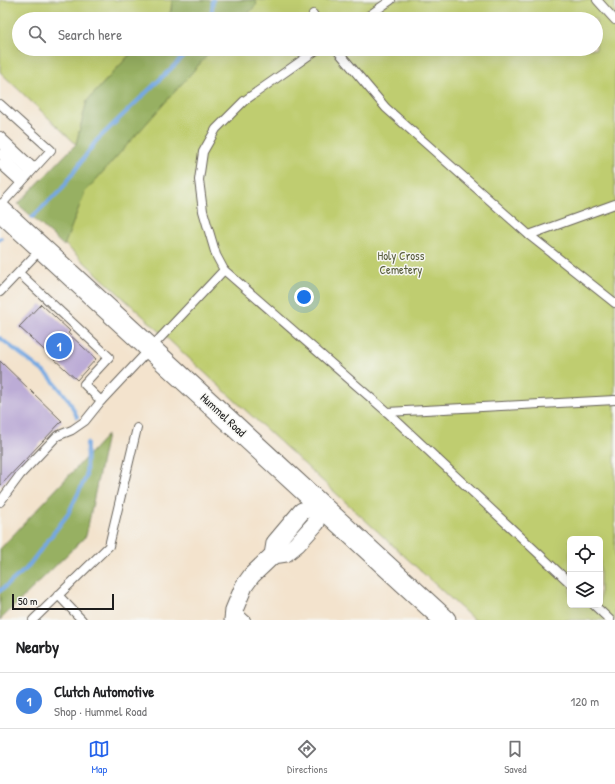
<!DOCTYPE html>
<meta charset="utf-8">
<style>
body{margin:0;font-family:"Patrick Hand",sans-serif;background:#f2f2f2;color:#202124}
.controls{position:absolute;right:12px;bottom:12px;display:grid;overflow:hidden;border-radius:6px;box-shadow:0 4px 16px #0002}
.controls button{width:36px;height:36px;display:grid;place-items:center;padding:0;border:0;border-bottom:1px solid #e0e0e0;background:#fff;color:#202124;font:20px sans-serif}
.scale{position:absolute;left:12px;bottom:10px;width:102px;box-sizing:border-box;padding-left:4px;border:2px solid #1c1c1c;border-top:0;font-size:11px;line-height:14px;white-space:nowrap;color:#1c1c1c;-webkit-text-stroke:3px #f6f6f2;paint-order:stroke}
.you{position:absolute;left:304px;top:297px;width:14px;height:14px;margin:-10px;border:3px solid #fff;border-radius:50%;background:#1a73e8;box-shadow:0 0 0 6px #1a73e833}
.badge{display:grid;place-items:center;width:26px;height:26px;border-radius:50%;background:#2563eb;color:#fff;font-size:13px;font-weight:700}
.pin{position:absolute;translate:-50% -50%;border:2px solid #fff;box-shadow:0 1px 4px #0006}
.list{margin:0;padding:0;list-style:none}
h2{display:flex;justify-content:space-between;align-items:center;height:52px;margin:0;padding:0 16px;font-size:17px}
h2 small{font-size:13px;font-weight:400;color:#757577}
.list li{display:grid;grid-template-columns:26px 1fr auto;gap:12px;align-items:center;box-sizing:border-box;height:56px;padding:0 16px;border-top:1px solid #e0e0e0}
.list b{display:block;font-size:15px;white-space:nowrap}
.list p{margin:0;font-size:13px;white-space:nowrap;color:#757577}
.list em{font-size:13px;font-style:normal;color:#757577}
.icon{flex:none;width:22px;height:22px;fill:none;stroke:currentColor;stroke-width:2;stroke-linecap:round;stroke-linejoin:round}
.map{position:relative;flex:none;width:615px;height:620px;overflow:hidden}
.search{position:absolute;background:#fff;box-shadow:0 4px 16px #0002;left:12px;right:12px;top:12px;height:44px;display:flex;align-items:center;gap:10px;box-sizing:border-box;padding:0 14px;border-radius:22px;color:#757577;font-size:15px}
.sheet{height:108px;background:#fff}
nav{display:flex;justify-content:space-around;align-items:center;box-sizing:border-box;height:56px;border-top:1px solid #e0e0e0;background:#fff;font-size:11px;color:#757577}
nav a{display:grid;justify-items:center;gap:2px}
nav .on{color:#2563eb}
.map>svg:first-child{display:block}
</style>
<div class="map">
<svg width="615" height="620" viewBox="0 0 615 620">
<rect width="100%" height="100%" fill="#f6f6f2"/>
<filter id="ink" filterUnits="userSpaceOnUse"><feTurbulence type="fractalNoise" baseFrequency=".025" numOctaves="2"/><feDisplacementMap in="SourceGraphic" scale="8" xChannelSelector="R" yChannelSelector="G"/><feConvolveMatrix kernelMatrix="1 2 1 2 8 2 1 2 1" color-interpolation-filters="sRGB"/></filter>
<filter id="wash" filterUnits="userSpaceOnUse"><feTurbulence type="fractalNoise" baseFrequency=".012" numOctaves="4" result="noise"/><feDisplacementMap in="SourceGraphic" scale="16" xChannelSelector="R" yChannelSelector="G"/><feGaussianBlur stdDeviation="0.9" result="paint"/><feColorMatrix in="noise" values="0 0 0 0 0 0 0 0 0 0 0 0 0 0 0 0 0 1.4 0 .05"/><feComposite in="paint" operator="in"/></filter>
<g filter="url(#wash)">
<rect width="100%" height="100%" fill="#f3e3cd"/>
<g fill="#bfcd70" stroke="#6e7446" fill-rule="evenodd">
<polygon points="0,0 172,0 171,11 164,19 19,19 19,49 135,49 87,101 76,144 0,72"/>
<path d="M239,0H615V620H474L34,216L193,49H596V19H221ZM570,539H600V605H570Z"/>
</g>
<g fill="#97b062" stroke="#5a663f">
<polygon points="172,0 255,0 257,4 243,19 164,19 171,11"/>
<polygon points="135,49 213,49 85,192 64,246 18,204 76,144 87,101"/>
<polygon points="107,435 86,536 0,620 0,549"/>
</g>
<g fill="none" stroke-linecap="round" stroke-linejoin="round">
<g stroke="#75a8e2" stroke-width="4">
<polyline points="211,19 213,0"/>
<polyline points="32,217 61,190 96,141 184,56 190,49"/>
<polyline points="0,239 1,238"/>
<polyline points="0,338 49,376 69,400 77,417"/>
<polyline points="0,591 26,569 68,514 86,477 87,443"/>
</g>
</g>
<g id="blocks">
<g fill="#bcacd6">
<polygon points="41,304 70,331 68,333 96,359 77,380 19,327"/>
<polygon points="0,361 62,421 0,486"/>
</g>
</g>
</g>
<g filter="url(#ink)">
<use href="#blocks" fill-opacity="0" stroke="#67625a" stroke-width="1"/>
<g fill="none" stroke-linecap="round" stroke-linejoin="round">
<defs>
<g id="service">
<polyline points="597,0 615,20"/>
<polyline points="313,14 316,19"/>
<polyline points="364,19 391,0"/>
<polyline points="318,49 244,101 216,129 203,152 199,180 203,211 216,255 224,270 387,412 570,583"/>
<polyline points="336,49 386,108 529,235 615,303"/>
<polyline points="0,104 51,150 0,206"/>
<polyline points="0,136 34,168"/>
<polyline points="0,144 30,172"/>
<polyline points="0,154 25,178"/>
<polyline points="0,164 21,183"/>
<polyline points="529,235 615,204"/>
<polyline points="19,273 109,357 84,384 101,401 224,270"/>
<polyline points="0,292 42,248"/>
<polyline points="387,412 615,400"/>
<polyline points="0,502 20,475 57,436 72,430 85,421 101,401"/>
<polyline points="58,595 82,620"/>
<polyline points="594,605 610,620"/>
<polyline points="235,610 246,620"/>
<polyline points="33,620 109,546 137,428"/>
</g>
<g id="minor">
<polyline points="273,555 286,553 297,544 316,523 321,505"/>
<polyline points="233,620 234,610 244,586 252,575 273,555 275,543 302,511 321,505"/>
</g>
<polyline id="tertiary" points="0,210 445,620"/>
</defs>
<use href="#service" stroke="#67625a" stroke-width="10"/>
<use href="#minor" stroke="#67625a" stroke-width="19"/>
<use href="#tertiary" stroke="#67625a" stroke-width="23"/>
<use href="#service" stroke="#fff" stroke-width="8"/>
<use href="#minor" stroke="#fff" stroke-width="17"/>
<use href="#tertiary" stroke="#fff" stroke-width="21"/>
</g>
</g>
<g text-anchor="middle" stroke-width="3" stroke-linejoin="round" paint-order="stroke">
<g font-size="12" fill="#555a39" stroke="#f6f6f2">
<text x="401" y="260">Holy Cross<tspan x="401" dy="14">Cemetery</tspan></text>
</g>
<g font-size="12" fill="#1c1c1c" stroke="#f6f6f2">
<text transform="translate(223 415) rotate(43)" y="4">Hummel Road</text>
</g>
</g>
</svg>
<div class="controls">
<button><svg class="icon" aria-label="locate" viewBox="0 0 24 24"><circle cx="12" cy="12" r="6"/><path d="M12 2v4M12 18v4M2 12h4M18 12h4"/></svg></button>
<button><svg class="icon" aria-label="layers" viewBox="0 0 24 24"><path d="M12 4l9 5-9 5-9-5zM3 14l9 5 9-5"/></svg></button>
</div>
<div class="scale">50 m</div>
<div class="you"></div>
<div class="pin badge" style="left:59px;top:346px;background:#3f7fe0">1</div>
<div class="search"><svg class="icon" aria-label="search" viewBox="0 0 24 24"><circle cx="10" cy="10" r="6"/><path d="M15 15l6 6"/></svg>Search here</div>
</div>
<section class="sheet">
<h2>Nearby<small></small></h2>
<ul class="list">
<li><span class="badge" style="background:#3f7fe0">1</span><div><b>Clutch Automotive</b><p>Shop · Hummel Road</p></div><em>120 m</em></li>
</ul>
</section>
<nav>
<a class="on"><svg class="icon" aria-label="map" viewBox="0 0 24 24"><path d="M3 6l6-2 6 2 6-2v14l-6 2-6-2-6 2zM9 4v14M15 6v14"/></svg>Map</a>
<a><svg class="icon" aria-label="directions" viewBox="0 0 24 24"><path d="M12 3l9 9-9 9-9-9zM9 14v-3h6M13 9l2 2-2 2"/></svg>Directions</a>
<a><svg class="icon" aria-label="saved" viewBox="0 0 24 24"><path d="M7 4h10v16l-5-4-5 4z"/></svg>Saved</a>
</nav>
